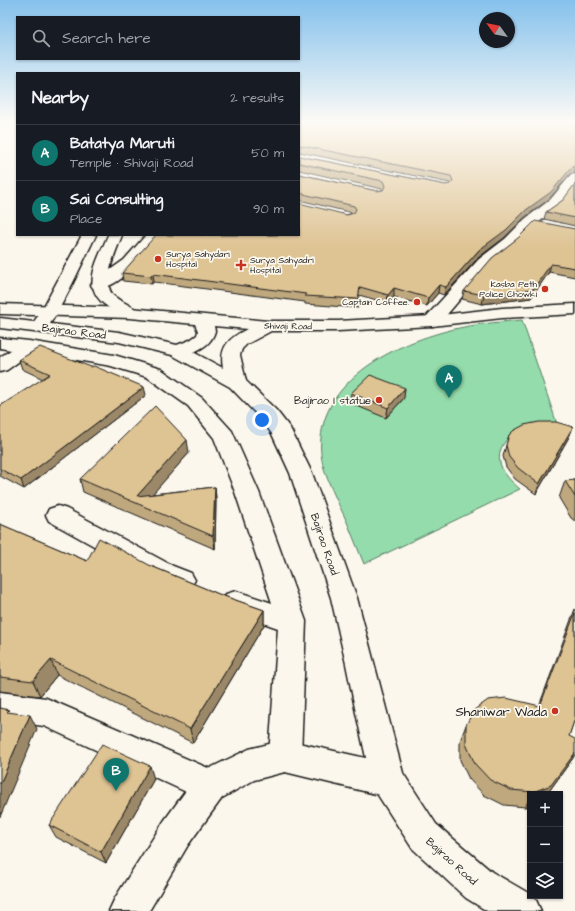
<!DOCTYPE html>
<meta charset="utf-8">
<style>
body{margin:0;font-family:"Architects Daughter",sans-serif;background:#242831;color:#f1f3f6}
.controls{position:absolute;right:12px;bottom:12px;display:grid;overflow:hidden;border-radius:0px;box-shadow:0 1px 3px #0004}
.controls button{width:36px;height:36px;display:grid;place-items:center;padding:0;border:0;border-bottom:1px solid #363941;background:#171b24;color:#f1f3f6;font:20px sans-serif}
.compass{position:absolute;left:479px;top:12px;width:36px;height:36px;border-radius:50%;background:#171b24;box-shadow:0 1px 3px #0004;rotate:303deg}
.you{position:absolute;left:262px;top:420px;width:14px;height:14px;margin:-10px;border:3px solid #fff;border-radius:50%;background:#1a73e8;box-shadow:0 0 0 6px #1a73e833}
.badge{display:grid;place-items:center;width:26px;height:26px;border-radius:50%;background:#0f766e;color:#fff;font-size:13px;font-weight:700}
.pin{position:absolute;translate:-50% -33px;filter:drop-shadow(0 1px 2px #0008)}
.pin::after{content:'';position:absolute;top:21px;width:14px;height:12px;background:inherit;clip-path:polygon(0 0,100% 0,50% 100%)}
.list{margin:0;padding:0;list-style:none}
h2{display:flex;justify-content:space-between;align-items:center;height:52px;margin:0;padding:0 16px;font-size:17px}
h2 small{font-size:13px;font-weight:400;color:#9ea1a6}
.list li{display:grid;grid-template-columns:26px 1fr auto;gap:12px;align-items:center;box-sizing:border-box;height:56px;padding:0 16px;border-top:1px solid #363941}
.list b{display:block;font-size:15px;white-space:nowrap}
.list p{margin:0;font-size:13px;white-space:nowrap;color:#9ea1a6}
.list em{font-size:13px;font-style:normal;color:#9ea1a6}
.icon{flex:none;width:22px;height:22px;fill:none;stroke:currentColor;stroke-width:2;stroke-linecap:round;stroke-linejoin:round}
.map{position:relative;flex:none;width:575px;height:911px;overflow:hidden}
.search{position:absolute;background:#171b24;box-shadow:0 1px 3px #0004;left:16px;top:16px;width:284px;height:44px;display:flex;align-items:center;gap:10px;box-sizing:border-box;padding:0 14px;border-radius:0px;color:#9ea1a6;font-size:15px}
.panel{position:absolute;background:#171b24;box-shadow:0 1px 3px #0004;left:16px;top:72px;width:284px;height:164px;border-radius:0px}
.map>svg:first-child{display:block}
</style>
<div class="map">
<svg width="575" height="911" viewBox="0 0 575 911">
<rect width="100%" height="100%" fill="#fbf7ec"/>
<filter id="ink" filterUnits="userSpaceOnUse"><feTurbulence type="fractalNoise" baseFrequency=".025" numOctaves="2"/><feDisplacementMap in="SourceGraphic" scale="8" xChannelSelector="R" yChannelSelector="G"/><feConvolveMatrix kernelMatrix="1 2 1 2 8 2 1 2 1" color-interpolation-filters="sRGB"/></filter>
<g filter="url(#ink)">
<path fill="#94dcab" stroke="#587c64" d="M522,320L559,430L509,437C490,457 502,474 520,489L364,564C358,550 353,536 347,522C338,502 323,475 321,454C314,378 403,339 464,327C483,323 502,322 522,320Z"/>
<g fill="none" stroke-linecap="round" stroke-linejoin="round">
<defs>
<g id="minor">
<polygon points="575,174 575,186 560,206 535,225 515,245 489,265 438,325 432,326 426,325 423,321 426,317 479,259 505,239 525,219 550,200 571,175"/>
<polygon points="0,338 29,341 114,355 161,369 202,398 232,431 259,492 306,621 301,756 296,767 285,772 274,767 269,756 278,628 226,610 222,602 226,594 236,591 272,603 235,492 214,438 188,406 147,377 111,366 32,352 7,370 0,372 0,357 11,350 0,348"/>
<polygon points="58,506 67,509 173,566 191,573 195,580 191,587 182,591 155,580 49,521 46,515 49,509"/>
<polygon points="0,692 46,698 222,774 227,786 222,798 210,803 44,726 0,720"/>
</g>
<g id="tertiary">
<polygon points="299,121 310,121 303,127 299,128"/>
<path d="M146,235H160C149,252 116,294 93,288L91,285L93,282L124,260Z"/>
<polygon points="285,740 388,763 400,768 405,780 400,792 388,797 285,772 254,780 222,798 188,845 149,911 109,911 115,898 164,821 198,774 249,749"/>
</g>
<g id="secondary">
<path d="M82,235H96C80,267 66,301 46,330L40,331L34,330L31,326L42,310Z"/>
<path d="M108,235H122C117,250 99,285 115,297C122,303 133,305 139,313L136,317C127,319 121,315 113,310C78,291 96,264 108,235Z"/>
</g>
<path id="trunk" d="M0,304L130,308L268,321H338L432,316L502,308L575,304V314L502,318L432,326L338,331H271L247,344L242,349L240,355L246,381L276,410L290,428L312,473L357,598L403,773L436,824L492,872L530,894V896L535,898L541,911H487L466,898L412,848L376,792L371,780L356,713L346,664L331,598L290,473L272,434L262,420L230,387L172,355L119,342L0,328V318L119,332L177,345L190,340L197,335L198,331L195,324L130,318L2,314H0ZM214,326L247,329C229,338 219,347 223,368L193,352C204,348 212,342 215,331Z"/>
</defs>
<use href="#minor" stroke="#1c1c1c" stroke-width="3"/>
<use href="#tertiary" stroke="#1c1c1c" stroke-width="3"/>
<use href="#secondary" stroke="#1c1c1c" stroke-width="3"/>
<use href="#trunk" stroke="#1c1c1c" stroke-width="3"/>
<use href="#minor" fill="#fbf7ec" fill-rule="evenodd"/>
<use href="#tertiary" fill="#fbf7ec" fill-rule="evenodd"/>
<use href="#secondary" fill="#fbf7ec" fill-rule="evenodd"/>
<use href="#trunk" fill="#fbf7ec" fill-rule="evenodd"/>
</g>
<g fill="#bfa87e" stroke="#1c1c1c">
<polygon points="575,121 575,173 570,174 549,199 524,218 504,238 478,258 444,295 438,293 427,306 394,297 387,303 359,295 358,308 305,304 305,302 154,282 152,284 123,281 122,273 353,213 299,200 299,174 377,191 383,190 382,189 299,170 299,156 446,185 451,184 450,183 445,182 299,152 299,123"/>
<polygon points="575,184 575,226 544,219 546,212 563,200"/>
<polygon points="575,229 575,277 549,272 531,298 482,304 462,299 464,291"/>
<polygon points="19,360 146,395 24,489 0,476 0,406 43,379 22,369"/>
<polygon points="351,393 404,398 386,418 350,403"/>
<polygon points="573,427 569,437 536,494 515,479 506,467 503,456 509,435"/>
<polygon points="189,453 152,494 215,487 216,499 215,549 83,492 80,479"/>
<polygon points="575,480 575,521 571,518 559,498 565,481"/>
<polygon points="0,524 87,561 151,566 221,595 264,610 264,625 193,743 57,675 40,696 0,691"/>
<polygon points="575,609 575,718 569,736 573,758 547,794 530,794 530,805 525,807 504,805 484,795 469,779 460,760 460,741 466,725 539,706"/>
<polygon points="154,779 106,863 56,837 49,825"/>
</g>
<g fill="#9b8867" stroke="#1c1c1c">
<polygon points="575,166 575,173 570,174 549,199 524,218 504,238 478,258 444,295 446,287 479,250 526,210 572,167"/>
<polygon points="551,264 549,272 531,298 482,304 484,295"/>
<polygon points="153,274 154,282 152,284 151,276"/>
<polygon points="439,285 438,293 427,306 428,298"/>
<polygon points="394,288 394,297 387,303 388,295"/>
<polygon points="144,387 146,395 24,489 21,480"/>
<polygon points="405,388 404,398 386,418 388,408"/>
<polygon points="573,427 569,437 536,494 539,484"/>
<polygon points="187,440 189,453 142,506 137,496"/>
<polygon points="215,487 216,499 215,549 213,536"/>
<polygon points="264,610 264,625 193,743 190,729"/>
<polygon points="51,660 57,675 40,696 33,681"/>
<polygon points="30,715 37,729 0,817 0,784"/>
<polygon points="575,753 575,755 573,758 547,794 532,794 533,792"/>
<polygon points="150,766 154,779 106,863 101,852"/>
<polygon points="530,798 530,805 525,807"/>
</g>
<g fill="#dec393" stroke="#1c1c1c">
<polygon points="305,121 575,121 575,166 572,167 551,192 526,210 506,230 479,250 446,287 439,285 428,298 394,288 388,295 360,287 358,299 305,296 306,294 153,274 151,276 122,273 156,235 299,235 299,203 347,215 354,213 356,209 354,206 299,193 299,174 377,191 383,190 385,186 383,181 299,163 299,156 446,185 450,184 453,181 451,176 446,175 299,145 299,123 303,122"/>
<polygon points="575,184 575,218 546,212 563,200"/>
<polygon points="535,221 575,229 575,268 551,264 533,289 484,295 464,291 492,258 518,238"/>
<polygon points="40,347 91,367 94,366 144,387 21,480 0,469 0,406 50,374 19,360"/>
<polygon points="370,375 405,388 388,408 351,393"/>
<polygon points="155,406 187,440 137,496 215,487 213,536 80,479"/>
<polygon points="539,422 556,422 573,427 539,484 518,468 509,457 506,445 509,435 513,431 524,425"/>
<polygon points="575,480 575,497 565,481"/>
<polygon points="0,524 87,561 99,538 151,566 221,595 264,610 190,729 51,660 33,681 0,677"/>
<polygon points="575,613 575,718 569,736 575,739 575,753 551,785 533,792 511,790 490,780 475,764 466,744 466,725 474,710 488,700 506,698 540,706"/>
<polygon points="0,708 9,710 7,712 30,715 0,784"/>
<polygon points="102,744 150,766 101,852 49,825"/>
</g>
</g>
<linearGradient id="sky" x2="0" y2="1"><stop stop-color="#85c1ec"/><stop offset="0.49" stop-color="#fdfbf6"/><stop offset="1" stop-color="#fdfbf6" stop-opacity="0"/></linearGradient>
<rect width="575" height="249" fill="url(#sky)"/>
<g fill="#c8321e" stroke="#fbf7ec" stroke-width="1.5">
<circle cx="158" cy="259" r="4"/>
<path d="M239 259h4v4h4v4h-4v4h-4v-4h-4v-4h4z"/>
<circle cx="545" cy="289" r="4"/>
<circle cx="417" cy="302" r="4"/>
<circle cx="379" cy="400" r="4"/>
<circle cx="555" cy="711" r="4"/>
</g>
<g text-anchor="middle" stroke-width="3.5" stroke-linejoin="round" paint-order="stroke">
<g font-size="9" fill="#1c1c1c" stroke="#fbf7ec" text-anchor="start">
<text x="166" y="257">Surya Sahydari<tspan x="166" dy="10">Hospital</tspan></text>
<text x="250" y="263">Surya Sahyadri<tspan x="250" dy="10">Hospital</tspan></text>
<text x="537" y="287" text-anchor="end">Kasba Peth<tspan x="537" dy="10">Police Chowki</tspan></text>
<text x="409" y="305" text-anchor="end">Captain Coffee.</text>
</g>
<g font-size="9" fill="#1c1c1c" stroke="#fbf7ec">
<text transform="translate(288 326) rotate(1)" y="3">Shivaji Road</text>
</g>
<g font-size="11" fill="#1c1c1c" stroke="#fbf7ec">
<text transform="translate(74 331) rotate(7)" y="4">Bajirao Road</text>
<text transform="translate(325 544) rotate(71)" y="4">Bajirao Road</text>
<text transform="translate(452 861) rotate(42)" y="4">Bajirao Road</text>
</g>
<g font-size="11" fill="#1c1c1c" stroke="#fbf7ec" text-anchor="end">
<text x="371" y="404">Bajirao I statue</text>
</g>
<g font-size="13" fill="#1c1c1c" stroke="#fbf7ec" text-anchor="end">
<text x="547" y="716">Shaniwar Wada</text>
</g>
</g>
</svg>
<div class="controls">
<button>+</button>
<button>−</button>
<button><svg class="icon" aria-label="layers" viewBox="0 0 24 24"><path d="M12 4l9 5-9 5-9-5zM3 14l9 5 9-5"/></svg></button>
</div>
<svg class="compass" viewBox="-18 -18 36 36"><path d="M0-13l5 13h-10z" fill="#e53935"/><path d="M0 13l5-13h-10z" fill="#9ea1a6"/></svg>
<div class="you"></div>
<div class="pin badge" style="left:449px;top:398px">A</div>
<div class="pin badge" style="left:116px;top:791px">B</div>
<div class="search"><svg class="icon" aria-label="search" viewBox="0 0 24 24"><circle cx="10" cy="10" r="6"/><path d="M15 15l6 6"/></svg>Search here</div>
<section class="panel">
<h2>Nearby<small>2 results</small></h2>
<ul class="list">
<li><span class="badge">A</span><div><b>Batatya Maruti</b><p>Temple · Shivaji Road</p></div><em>50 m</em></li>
<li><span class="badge">B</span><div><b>Sai Consulting</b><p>Place</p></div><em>90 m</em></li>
</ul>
</section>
</div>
